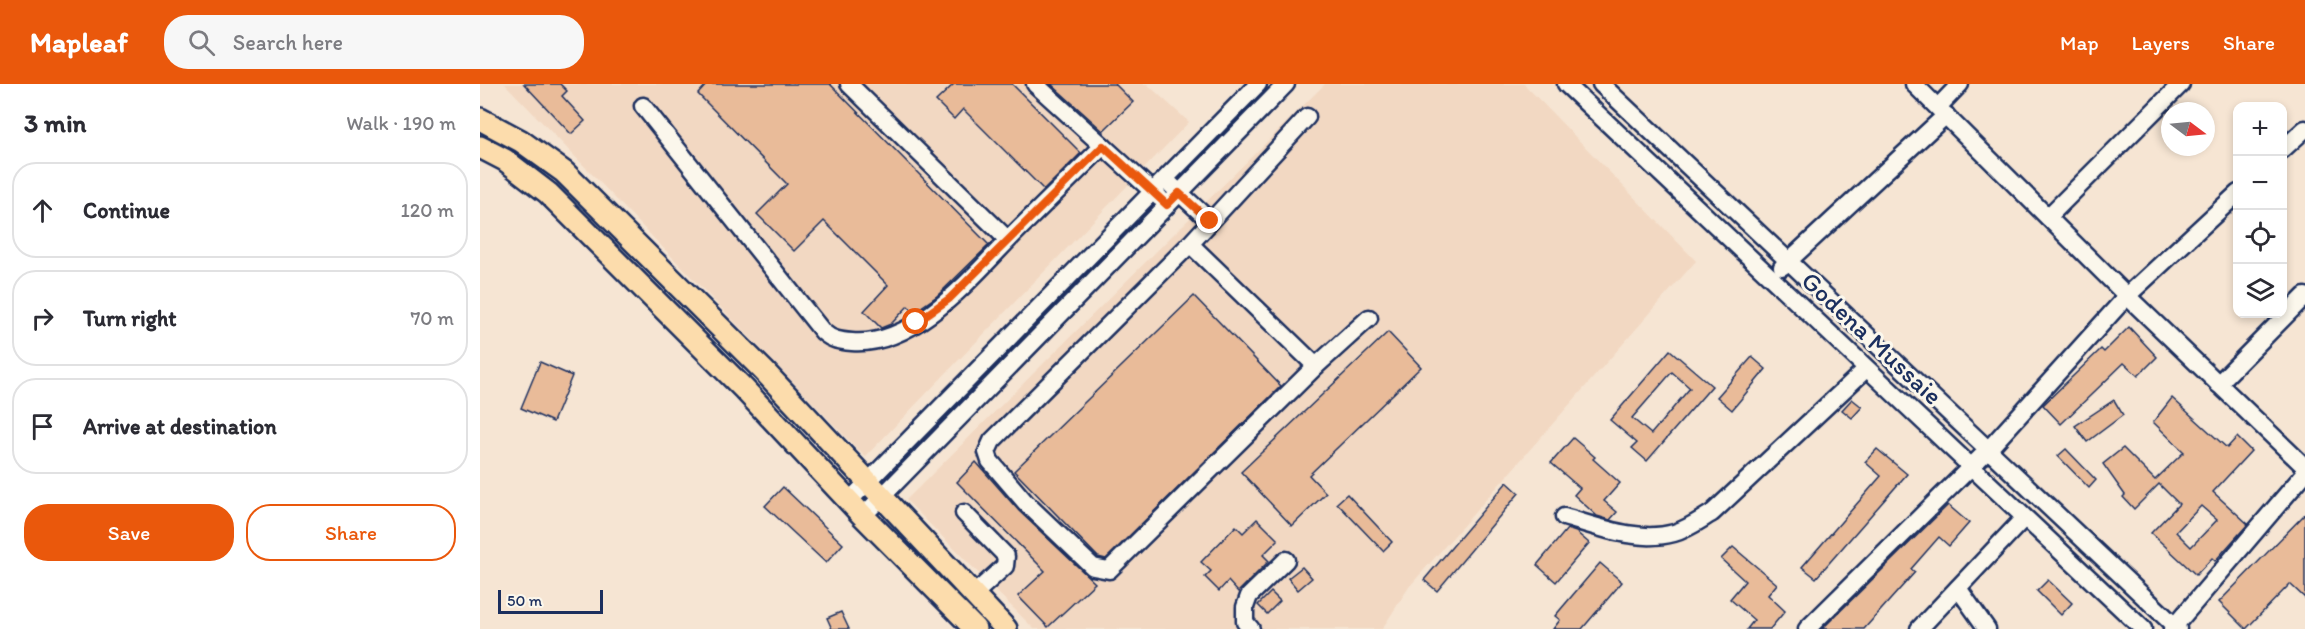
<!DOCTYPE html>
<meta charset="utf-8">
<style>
body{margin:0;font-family:Itim,sans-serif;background:#f7f7f7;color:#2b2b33}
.controls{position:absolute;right:18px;top:18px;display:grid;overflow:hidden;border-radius:12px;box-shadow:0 3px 9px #0003}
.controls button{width:54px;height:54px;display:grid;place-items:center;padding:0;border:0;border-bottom:2px solid #e1e1e2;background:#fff;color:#2b2b33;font:30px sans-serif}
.compass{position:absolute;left:1681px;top:18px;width:54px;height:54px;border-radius:50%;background:#fff;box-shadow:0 3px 9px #0003;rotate:106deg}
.scale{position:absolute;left:18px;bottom:15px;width:105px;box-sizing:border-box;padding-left:6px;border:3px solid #1b2f5e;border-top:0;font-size:16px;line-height:21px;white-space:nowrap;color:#1b2f5e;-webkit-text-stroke:4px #fbf7ec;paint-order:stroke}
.stop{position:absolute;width:18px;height:18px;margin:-14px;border:4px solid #ea580c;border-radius:50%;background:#fff}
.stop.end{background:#ea580c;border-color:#fff;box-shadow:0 2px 6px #0008}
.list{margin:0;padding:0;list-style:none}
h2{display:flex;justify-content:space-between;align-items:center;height:78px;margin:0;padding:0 24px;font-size:26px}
h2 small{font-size:20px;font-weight:400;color:#7c7c81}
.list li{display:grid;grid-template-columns:39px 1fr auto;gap:18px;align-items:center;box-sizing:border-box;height:96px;margin:0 12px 12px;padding:0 12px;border:2px solid #e1e1e2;border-radius:24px}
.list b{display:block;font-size:22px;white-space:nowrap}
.list em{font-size:20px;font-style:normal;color:#7c7c81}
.actions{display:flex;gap:12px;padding:18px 24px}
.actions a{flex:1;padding:14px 0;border:2px solid #ea580c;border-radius:24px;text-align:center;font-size:21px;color:#ea580c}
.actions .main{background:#ea580c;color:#fff}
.icon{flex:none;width:33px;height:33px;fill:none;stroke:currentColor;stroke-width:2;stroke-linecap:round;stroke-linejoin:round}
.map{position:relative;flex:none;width:1825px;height:545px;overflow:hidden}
header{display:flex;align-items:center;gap:36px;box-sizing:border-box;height:84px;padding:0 30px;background:#ea580c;color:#fff}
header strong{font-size:28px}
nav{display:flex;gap:33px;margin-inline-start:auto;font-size:21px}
.search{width:420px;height:54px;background:#f7f7f7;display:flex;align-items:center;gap:15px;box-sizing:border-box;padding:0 21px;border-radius:24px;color:#7c7c81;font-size:22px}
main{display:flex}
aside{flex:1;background:#fff}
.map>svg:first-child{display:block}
</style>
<header>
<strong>Mapleaf</strong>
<div class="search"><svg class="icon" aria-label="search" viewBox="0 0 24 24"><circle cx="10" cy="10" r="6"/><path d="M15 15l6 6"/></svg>Search here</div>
<nav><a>Map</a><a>Layers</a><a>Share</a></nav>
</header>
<main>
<aside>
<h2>3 min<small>Walk · 190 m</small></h2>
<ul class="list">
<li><svg class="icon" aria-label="ahead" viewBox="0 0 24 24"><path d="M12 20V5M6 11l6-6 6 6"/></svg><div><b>Continue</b></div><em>120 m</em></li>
<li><svg class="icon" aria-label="right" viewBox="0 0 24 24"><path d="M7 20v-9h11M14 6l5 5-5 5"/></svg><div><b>Turn right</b></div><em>70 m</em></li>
<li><svg class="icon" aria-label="arrive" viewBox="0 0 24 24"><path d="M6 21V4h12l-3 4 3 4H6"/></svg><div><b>Arrive at destination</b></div></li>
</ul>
<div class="actions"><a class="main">Save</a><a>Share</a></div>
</aside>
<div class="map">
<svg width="1825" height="545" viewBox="0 0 1825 545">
<rect width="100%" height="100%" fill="#f6e5d3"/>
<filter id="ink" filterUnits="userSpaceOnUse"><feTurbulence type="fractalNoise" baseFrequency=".0167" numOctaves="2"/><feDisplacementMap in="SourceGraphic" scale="12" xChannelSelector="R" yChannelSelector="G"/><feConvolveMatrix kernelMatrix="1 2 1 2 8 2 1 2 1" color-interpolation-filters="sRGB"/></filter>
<g filter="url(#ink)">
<g fill="#f2d8c2">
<polygon points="25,0 667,0 709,38 385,373"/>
<polygon points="845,0 1044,0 1216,177 929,503 902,545 554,545 426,416"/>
</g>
<g fill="#e9bb99" stroke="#1b2f5e" stroke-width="1.5" fill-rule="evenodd">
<polygon points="44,0 80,0 87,7 82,12 105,37 91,50"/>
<polygon points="227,0 350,0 509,161 457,212 434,228 428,222 411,240 401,244 384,227 408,201 344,137 314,167 277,130 307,100 218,10"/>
<polygon points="474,0 532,0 601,69 564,106 483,25 474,35 456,17"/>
<polygon points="571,0 635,0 653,18 623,47"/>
<polygon points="714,212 801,302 626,475 618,473 534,387"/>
<polygon points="1649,243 1677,273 1658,292 1644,279 1581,340 1563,321 1621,265 1624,268"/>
<polygon points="908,248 941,283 829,391 846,409 812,442 761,388"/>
<path d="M1190,266L1232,302L1167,377L1152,364L1157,359L1130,336ZM1192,288L1210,304L1171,350L1152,334Z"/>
<polygon points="1272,273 1286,285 1252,326 1237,313"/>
<polygon points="60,278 92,292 73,338 41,324"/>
<path d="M1692,314L1747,364L1757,353L1771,367L1733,408L1768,440L1735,477L1732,474L1716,491L1671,449L1699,420L1679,400L1654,425L1643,413L1645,411L1623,380L1643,364L1675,396L1704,368L1673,338ZM1721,422L1737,436L1711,463L1696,448Z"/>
<polygon points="1372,315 1382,323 1372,334 1362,326"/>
<polygon points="1634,316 1643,331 1607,358 1595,342"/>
<polygon points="1093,354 1115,373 1113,375 1140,399 1124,417 1137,428 1130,436 1117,432 1094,411 1100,404 1071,379"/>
<polygon points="1397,365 1427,390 1336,494 1322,483 1401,392 1385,378"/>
<polygon points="1586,365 1616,396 1609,404 1578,372"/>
<polygon points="496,378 539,427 615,499 568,543 538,512 565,487 477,398"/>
<polygon points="1027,398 1039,409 957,507 944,496"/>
<polygon points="303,403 363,460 346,479 285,422"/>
<polygon points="867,410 912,458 903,467 857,419"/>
<polygon points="1468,421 1489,439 1469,462 1459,453 1431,485 1435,488 1384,545 1342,545"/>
<polygon points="1825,430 1825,514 1810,500 1766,545 1739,518"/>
<polygon points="777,435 798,456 783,471 789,477 758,508 748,497 739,507 725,493 731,487 721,478 756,442 763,449"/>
<polygon points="1087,445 1096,448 1109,459 1076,498 1057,481"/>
<polygon points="1253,463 1297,500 1288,511 1305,527 1290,545 1267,545 1274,536 1250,515 1265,497 1241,475"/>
<polygon points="1120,479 1142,498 1102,545 1073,545 1080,536 1075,532"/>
<polygon points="822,483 832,494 818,506 808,494"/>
<polygon points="1568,496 1592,519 1581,531 1557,507"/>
<polygon points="791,508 800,517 787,530 778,521"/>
<polygon points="361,528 369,545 352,545 347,534"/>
</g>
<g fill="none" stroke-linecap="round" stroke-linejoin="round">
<defs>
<g id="minor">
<polyline points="369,0 528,156"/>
<polyline points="555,0 680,114"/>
<polyline points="1086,0 1663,545"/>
<polyline points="1121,0 1698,545"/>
<polyline points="1434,0 1647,212 1825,383"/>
<path d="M163,22L343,248C352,256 360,257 372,258C437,263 496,188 538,146C566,118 595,90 623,62"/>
<polyline points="1458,23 1480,0"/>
<polyline points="827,33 710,160 512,357 507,368 510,377 546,419 613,483 629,486 836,282 889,234"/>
<polyline points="1802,66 1825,45"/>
<polyline points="691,101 730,137"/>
<polyline points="1568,133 1701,0"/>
<polyline points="710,160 836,282"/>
<polyline points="1302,183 1466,31"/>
<polyline points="1738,300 1825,212"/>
<polyline points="369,417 778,0"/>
<polyline points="484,429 526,472 525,482 493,511"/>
<polyline points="383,432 806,0"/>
<path d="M1084,433C1119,443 1158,459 1194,449C1208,445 1220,436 1232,429L1386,285"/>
<polyline points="1478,504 1507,545"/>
<polyline points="771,545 765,538 765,523 769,512 806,476"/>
<polyline points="1327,545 1507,367 1647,212 1758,109"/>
<polyline points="1439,545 1544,434"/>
<polyline points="1692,545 1825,389"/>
</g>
<g id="major">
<polyline points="0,35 41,57 84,88 284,287 526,545"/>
<polyline points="0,63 25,76 68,109 264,305 383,432 495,545"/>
</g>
</defs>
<use href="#minor" stroke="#1b2f5e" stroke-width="21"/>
<use href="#major" stroke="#1b2f5e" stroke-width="26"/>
<use href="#minor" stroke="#fbf7ec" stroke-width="16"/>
<use href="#major" stroke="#fcdcac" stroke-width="21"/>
</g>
</g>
<g fill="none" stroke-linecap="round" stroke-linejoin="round" filter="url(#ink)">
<polyline stroke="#ea580c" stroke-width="8" points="436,238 469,215 623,62 687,121 699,109 730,137"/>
</g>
<g text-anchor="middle" stroke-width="6" stroke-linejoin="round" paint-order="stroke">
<g font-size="26" fill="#1b2f5e" stroke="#fbf7ec">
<text transform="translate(1392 254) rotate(43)" y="9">Godena Mussaie</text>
</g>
</g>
</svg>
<div class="controls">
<button>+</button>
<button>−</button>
<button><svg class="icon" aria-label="locate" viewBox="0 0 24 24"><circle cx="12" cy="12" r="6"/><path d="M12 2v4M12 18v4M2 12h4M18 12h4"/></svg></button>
<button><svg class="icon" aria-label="layers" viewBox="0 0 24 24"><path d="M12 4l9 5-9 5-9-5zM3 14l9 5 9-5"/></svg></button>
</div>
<svg class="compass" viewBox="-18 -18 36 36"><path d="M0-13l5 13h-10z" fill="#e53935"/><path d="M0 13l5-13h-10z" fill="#7c7c81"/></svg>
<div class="scale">50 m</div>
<div class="stop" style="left:436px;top:238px"></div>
<div class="stop end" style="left:730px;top:137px"></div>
</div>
</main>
